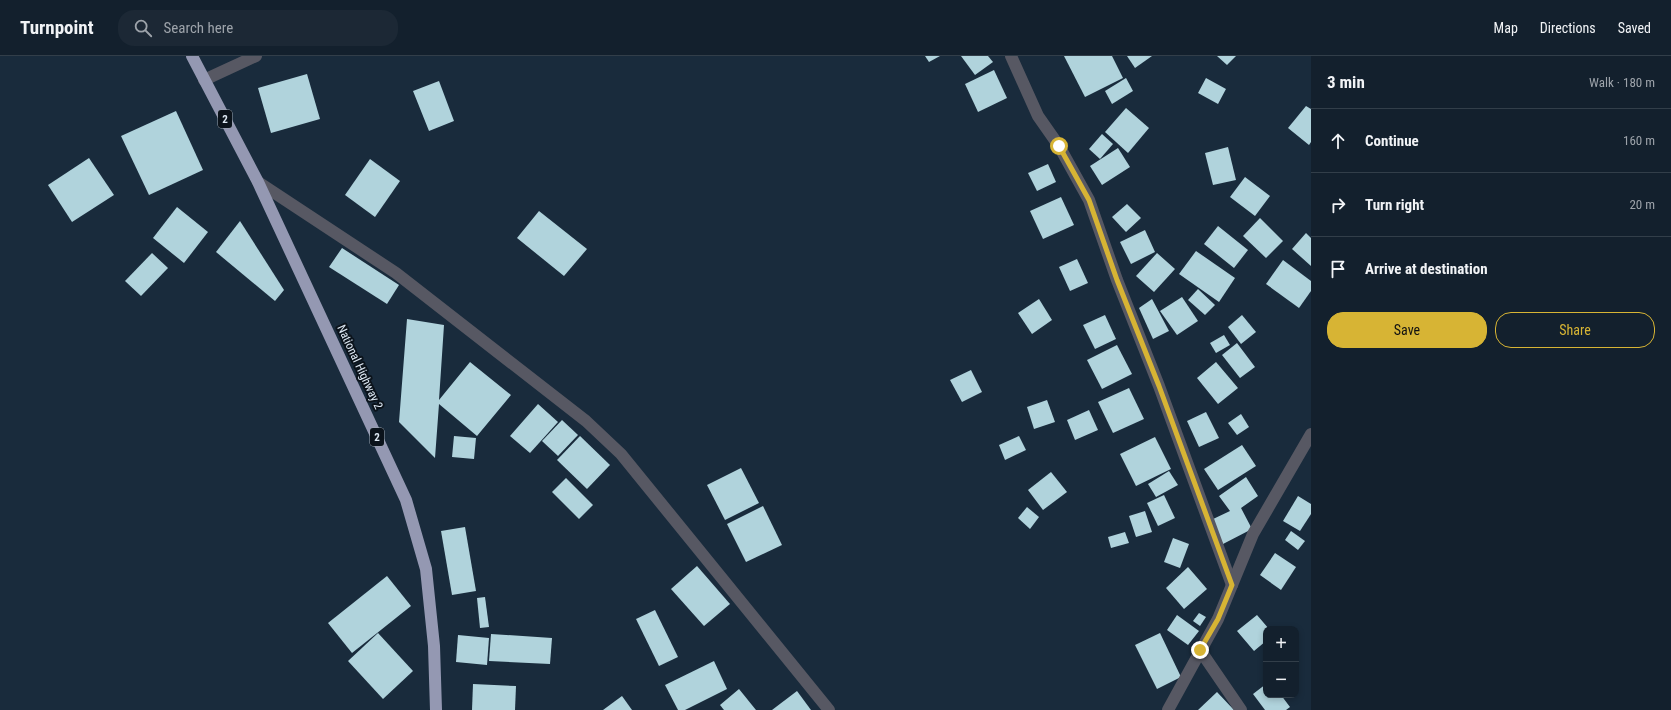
<!DOCTYPE html>
<meta charset="utf-8">
<style>
body{margin:0;font-family:"Roboto Condensed",sans-serif;background:#1c2835;color:#f1f3f6}
.controls{position:absolute;right:12px;bottom:12px;display:grid;overflow:hidden;border-radius:8px;box-shadow:0 2px 6px #0003}
.controls button{width:36px;height:36px;display:grid;place-items:center;padding:0;border:0;border-bottom:1px solid #323e49;background:#13202d;color:#f1f3f6;font:20px sans-serif}
.stop{position:absolute;width:12px;height:12px;margin:-9px;border:3px solid #d7b434;border-radius:50%;background:#fff}
.stop.end{background:#d7b434;border-color:#fff;box-shadow:0 1px 4px #0008}
.list{margin:0;padding:0;list-style:none}
h2{display:flex;justify-content:space-between;align-items:center;height:52px;margin:0;padding:0 16px;font-size:17px}
h2 small{font-size:13px;font-weight:400;color:#9da3aa}
.list li{display:grid;grid-template-columns:26px 1fr auto;gap:12px;align-items:center;box-sizing:border-box;height:64px;padding:0 16px;border-top:1px solid #323e49}
.list b{display:block;font-size:15px;white-space:nowrap}
.list em{font-size:13px;font-style:normal;color:#9da3aa}
.actions{display:flex;gap:8px;padding:12px 16px}
.actions a{flex:1;padding:9px 0;border:1px solid #d7b434;border-radius:16px;text-align:center;font-size:14px;color:#d7b434}
.actions .main{background:#d7b434;color:#111}
.icon{flex:none;width:22px;height:22px;fill:none;stroke:currentColor;stroke-width:2;stroke-linecap:round;stroke-linejoin:round}
.map{position:relative;flex:none;width:1311px;height:654px;overflow:hidden}
header{display:flex;align-items:center;gap:24px;box-sizing:border-box;height:56px;padding:0 20px;background:#13202d;border-bottom:1px solid #323e49}
header strong{font-size:19px}
nav{display:flex;gap:22px;margin-inline-start:auto;font-size:14px}
.search{width:280px;height:36px;background:#1c2835;display:flex;align-items:center;gap:10px;box-sizing:border-box;padding:0 14px;border-radius:16px;color:#9da3aa;font-size:15px}
main{display:flex}
aside{flex:1;background:#13202d}
.map>svg:first-child{display:block}
</style>
<header>
<strong>Turnpoint</strong>
<div class="search"><svg class="icon" aria-label="search" viewBox="0 0 24 24"><circle cx="10" cy="10" r="6"/><path d="M15 15l6 6"/></svg>Search here</div>
<nav><a>Map</a><a>Directions</a><a>Saved</a></nav>
</header>
<main>
<div class="map">
<svg width="1311" height="654" viewBox="0 0 1311 654">
<rect width="100%" height="100%" fill="#192b3c"/>
<g fill="#b0d3dc">
<polygon points="925,0 940,0 929,6"/>
<polygon points="961,0 988,0 993,6 975,19"/>
<polygon points="1064,0 1112,0 1123,22 1085,41"/>
<polygon points="1127,0 1152,0 1135,12"/>
<polygon points="1217,0 1236,0 1227,9"/>
<polygon points="994,14 1007,42 978,56 965,28"/>
<polygon points="307,18 320,63 271,77 258,32"/>
<polygon points="1126,22 1133,35 1112,48 1105,35"/>
<polygon points="1206,22 1226,33 1218,48 1198,37"/>
<polygon points="439,25 454,65 429,75 413,35"/>
<polygon points="1306,50 1311,53 1311,86 1309,89 1288,72"/>
<polygon points="1126,52 1149,72 1128,97 1105,76"/>
<polygon points="176,55 203,114 149,139 121,80"/>
<polygon points="1102,78 1113,88 1100,103 1089,93"/>
<polygon points="1228,91 1236,124 1213,129 1205,97"/>
<polygon points="1118,92 1130,111 1102,129 1090,110"/>
<polygon points="89,102 114,139 72,166 48,129"/>
<polygon points="370,103 400,125 375,161 345,139"/>
<polygon points="1048,108 1056,126 1037,135 1028,117"/>
<polygon points="1245,121 1270,140 1255,160 1230,141"/>
<polygon points="1061,141 1074,169 1043,183 1030,155"/>
<polygon points="1127,148 1141,162 1126,176 1112,161"/>
<polygon points="177,151 208,176 184,207 153,182"/>
<polygon points="539,155 587,193 564,220 517,182"/>
<polygon points="1260,162 1283,185 1266,202 1243,180"/>
<polygon points="240,165 284,234 275,245 216,196"/>
<polygon points="1218,170 1248,194 1234,212 1204,188"/>
<polygon points="1145,174 1155,196 1131,208 1120,186"/>
<polygon points="1306,177 1311,182 1311,210 1292,193"/>
<polygon points="342,192 399,229 387,248 329,211"/>
<polygon points="1196,195 1235,222 1219,246 1179,218"/>
<polygon points="152,197 168,212 141,240 125,225"/>
<polygon points="1157,197 1175,213 1154,236 1136,220"/>
<polygon points="1077,203 1088,227 1070,235 1059,211"/>
<polygon points="1283,204 1311,225 1311,235 1299,252 1266,228"/>
<polygon points="1198,233 1215,249 1205,259 1188,244"/>
<polygon points="1182,241 1198,265 1177,279 1160,255"/>
<polygon points="1039,243 1052,264 1032,278 1018,257"/>
<polygon points="1152,243 1169,275 1153,283 1139,252"/>
<polygon points="1105,259 1116,283 1095,293 1083,269"/>
<polygon points="1242,259 1256,276 1241,288 1228,271"/>
<polygon points="407,263 444,269 439,344 470,306 511,339 477,380 439,348 435,402 399,366"/>
<polygon points="1224,279 1230,289 1216,297 1210,287"/>
<polygon points="1237,287 1255,311 1240,322 1222,299"/>
<polygon points="1117,289 1132,318 1102,333 1087,304"/>
<polygon points="1216,306 1238,332 1218,348 1197,322"/>
<polygon points="971,314 982,336 962,346 950,324"/>
<polygon points="1129,332 1144,363 1113,377 1098,346"/>
<polygon points="1047,344 1055,366 1034,373 1027,351"/>
<polygon points="538,348 558,366 530,397 510,380"/>
<polygon points="1089,354 1098,374 1075,384 1067,364"/>
<polygon points="1206,356 1219,382 1199,391 1187,365"/>
<polygon points="1241,358 1249,371 1237,379 1228,367"/>
<polygon points="562,364 578,379 558,400 542,385"/>
<polygon points="454,380 476,382 474,403 452,401"/>
<polygon points="580,380 610,409 587,433 557,404"/>
<polygon points="1019,380 1026,394 1005,404 999,389"/>
<polygon points="1155,381 1171,413 1136,430 1120,398"/>
<polygon points="1242,389 1256,410 1218,434 1204,413"/>
<polygon points="741,412 759,447 725,464 707,429"/>
<polygon points="1169,415 1178,429 1156,441 1148,428"/>
<polygon points="1051,416 1067,436 1043,454 1028,434"/>
<polygon points="1246,421 1258,440 1241,452 1252,473 1223,488 1211,464 1230,455 1219,440"/>
<polygon points="566,422 593,449 579,463 552,436"/>
<polygon points="1164,439 1175,462 1158,470 1147,447"/>
<polygon points="1298,440 1311,448 1311,458 1300,475 1283,465"/>
<polygon points="763,450 782,489 746,506 727,468"/>
<polygon points="1027,451 1039,461 1030,473 1018,462"/>
<polygon points="1145,455 1152,476 1136,481 1129,460"/>
<polygon points="465,471 476,535 452,539 441,475"/>
<polygon points="1291,475 1305,485 1298,494 1285,484"/>
<polygon points="1125,476 1129,487 1111,492 1108,481"/>
<polygon points="1173,482 1189,488 1180,512 1164,506"/>
<polygon points="1275,497 1296,511 1281,534 1260,519"/>
<polygon points="697,510 730,548 704,570 671,533"/>
<polygon points="1188,511 1207,533 1184,553 1166,532"/>
<polygon points="387,520 411,550 352,597 328,567"/>
<polygon points="485,541 489,571 480,572 477,542"/>
<polygon points="655,554 678,601 659,610 636,563"/>
<polygon points="1199,557 1206,561 1200,570 1193,565"/>
<polygon points="1177,559 1199,575 1188,589 1167,574"/>
<polygon points="1257,559 1269,573 1266,573 1266,585 1254,595 1237,575"/>
<polygon points="378,577 413,615 383,643 348,605"/>
<polygon points="1160,577 1181,621 1157,633 1135,589"/>
<polygon points="491,578 552,582 550,608 489,605"/>
<polygon points="458,579 489,582 487,609 456,606"/>
<polygon points="714,605 727,633 685,654 678,654 665,629"/>
<polygon points="473,628 516,630 515,654 472,654"/>
<polygon points="1266,628 1266,639 1281,639 1290,651 1286,654 1265,654 1253,638"/>
<polygon points="739,633 756,654 724,654 720,649"/>
<polygon points="797,635 811,654 772,654"/>
<polygon points="1217,636 1234,654 1198,654"/>
<polygon points="622,640 632,654 603,654"/>
</g>
<g fill="none" stroke-linecap="round" stroke-linejoin="round">
<g stroke="#575863" stroke-width="12">
<polyline points="1011,0 1038,60 1059,90 1089,144 1117,224 1159,330 1232,529"/>
<polyline points="204,24 256,0"/>
<polyline points="258,126 396,217 586,365 621,398 829,654"/>
<polyline points="1200,594 1241,654"/>
<polyline points="1168,654 1218,563 1253,478 1311,378"/>
</g>
<polyline stroke="#9498b2" stroke-width="12" points="192,0 258,126 406,444 426,513 434,590 436,654"/>
</g>
<g fill="none" stroke-linecap="round" stroke-linejoin="round">
<polyline stroke="#d7b434" stroke-width="5" points="1059,90 1089,144 1117,224 1159,330 1232,529 1218,563 1200,594"/>
</g>
<g text-anchor="middle" stroke-width="4" stroke-linejoin="round" paint-order="stroke">
<g fill="#0b131b" stroke="#9ea8b2" stroke-width="1">
<rect x="218" y="54" width="14" height="18" rx="3"/>
<rect x="370" y="372" width="14" height="18" rx="3"/>
</g>
<g font-size="11" font-weight="bold" fill="#dde8f3">
<text x="225" y="67">2</text>
<text x="377" y="385">2</text>
</g>
<g font-size="12" fill="#dde8f3" stroke="#0b131b">
<text transform="translate(360 311) rotate(65)" y="4">National Highway 2</text>
</g>
</g>
</svg>
<div class="controls">
<button>+</button>
<button>−</button>
</div>
<div class="stop" style="left:1059px;top:90px"></div>
<div class="stop end" style="left:1200px;top:594px"></div>
</div>
<aside>
<h2>3 min<small>Walk · 180 m</small></h2>
<ul class="list">
<li><svg class="icon" aria-label="ahead" viewBox="0 0 24 24"><path d="M12 20V5M6 11l6-6 6 6"/></svg><div><b>Continue</b></div><em>160 m</em></li>
<li><svg class="icon" aria-label="right" viewBox="0 0 24 24"><path d="M7 20v-9h11M14 6l5 5-5 5"/></svg><div><b>Turn right</b></div><em>20 m</em></li>
<li><svg class="icon" aria-label="arrive" viewBox="0 0 24 24"><path d="M6 21V4h12l-3 4 3 4H6"/></svg><div><b>Arrive at destination</b></div></li>
</ul>
<div class="actions"><a class="main">Save</a><a>Share</a></div>
</aside>
</main>
